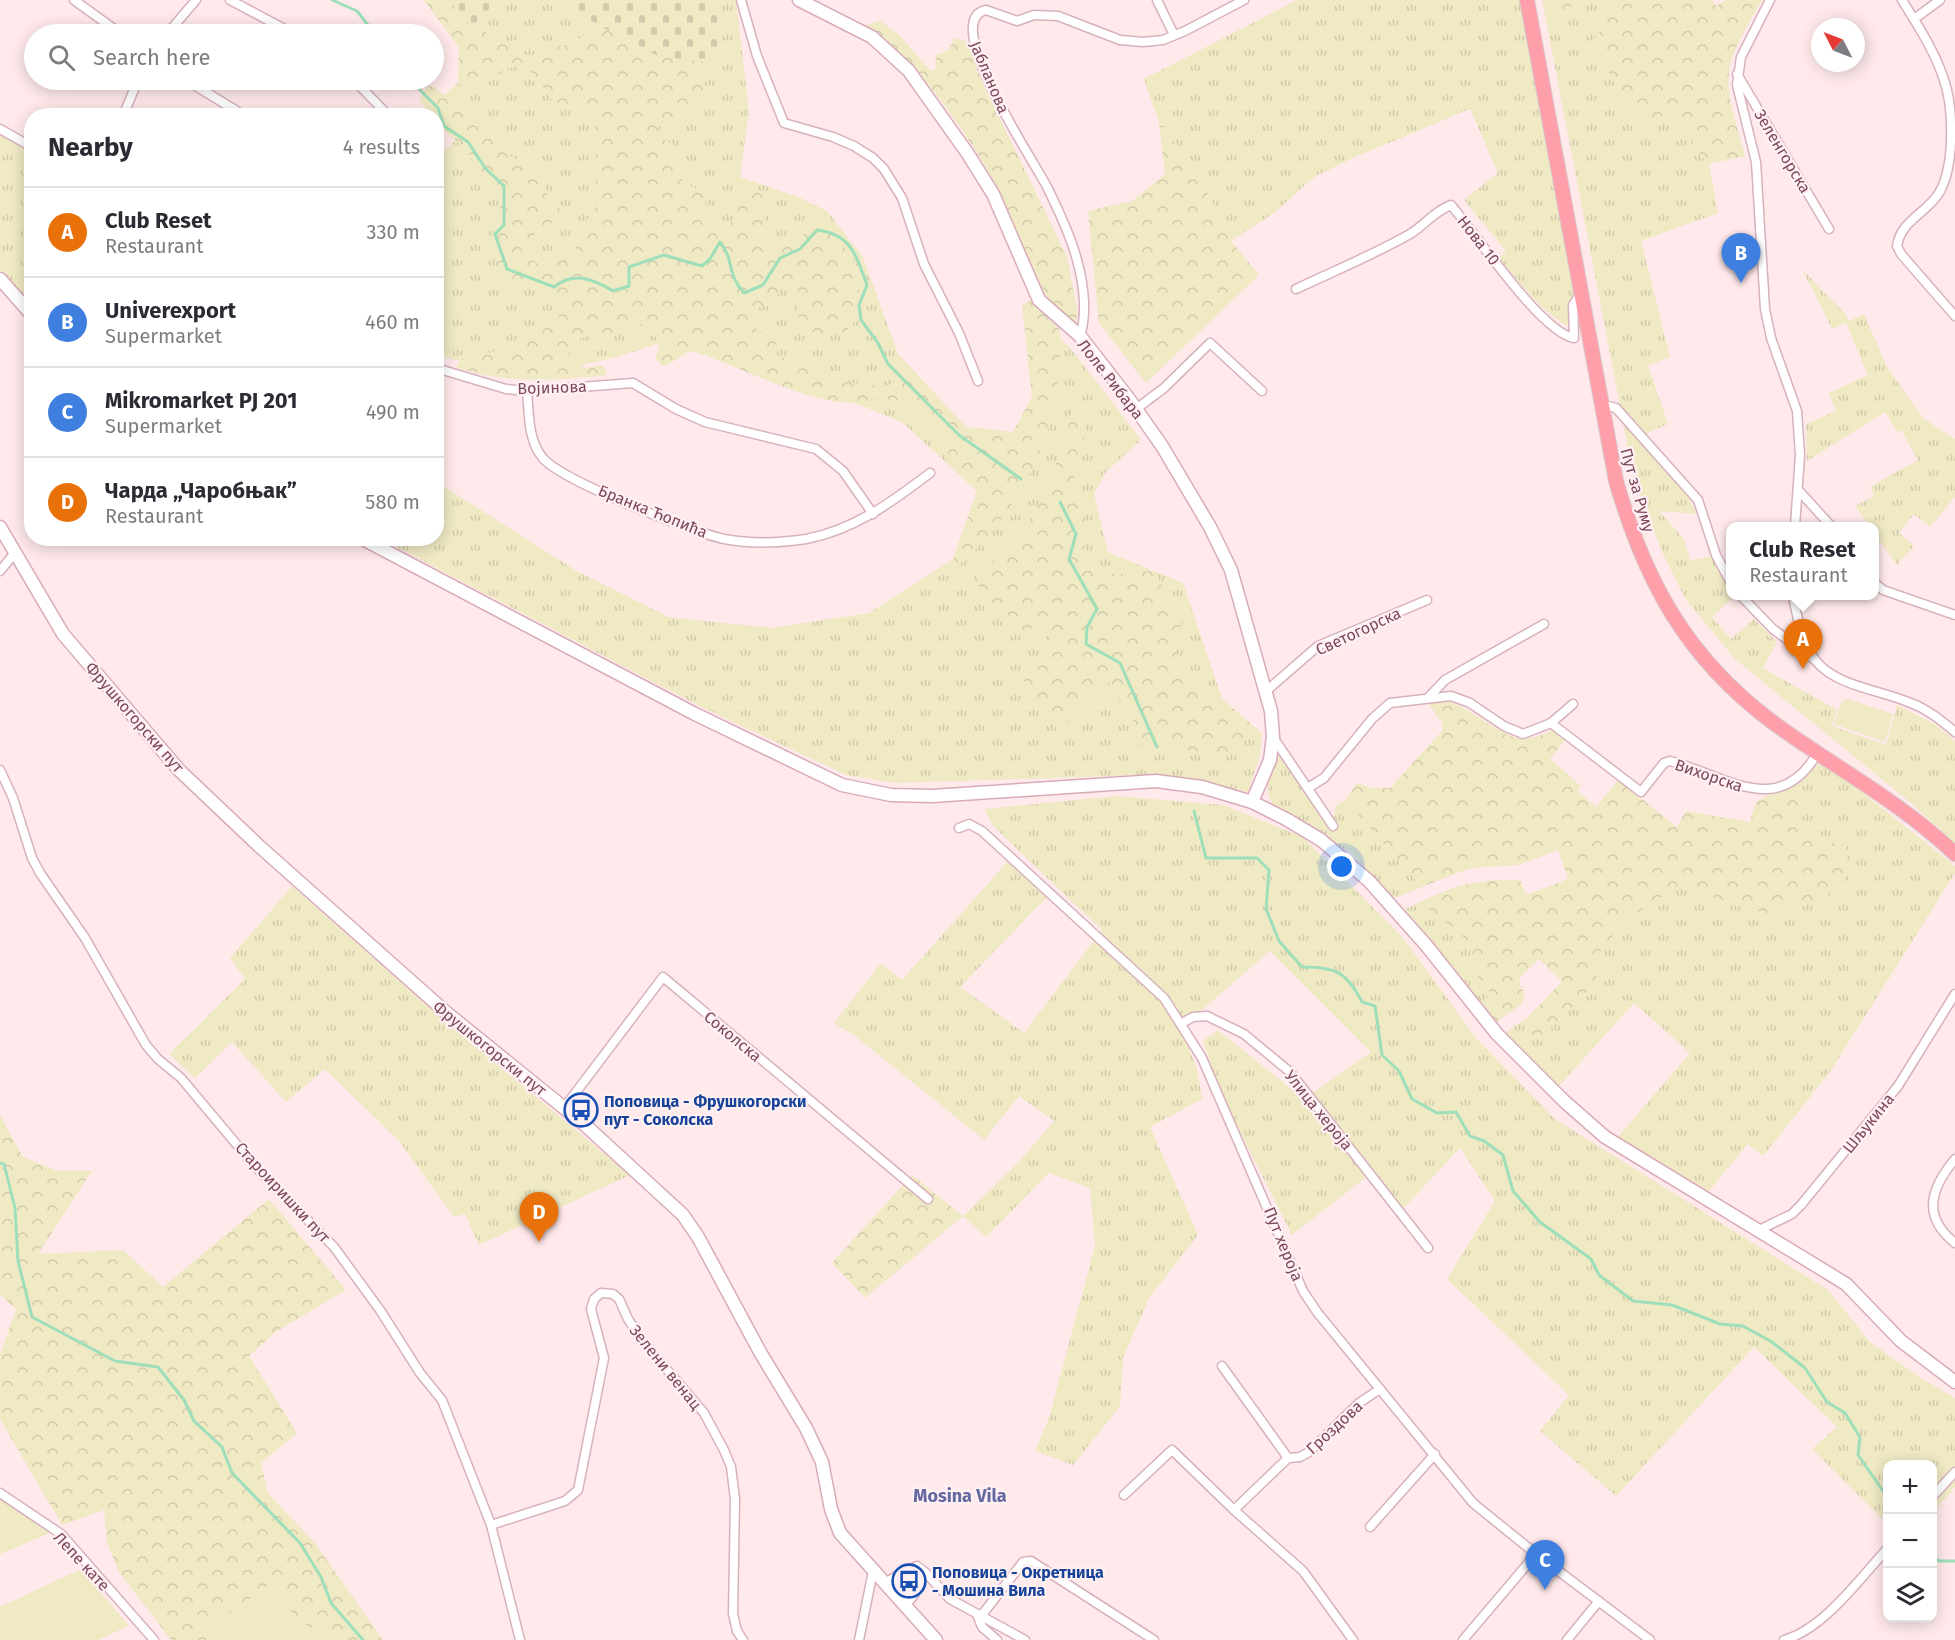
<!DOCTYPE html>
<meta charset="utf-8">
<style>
body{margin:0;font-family:"Fira Sans",sans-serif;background:#f2f2f3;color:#2b2b33}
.controls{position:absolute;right:18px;bottom:18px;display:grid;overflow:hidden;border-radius:12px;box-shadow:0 3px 15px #0003}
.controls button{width:54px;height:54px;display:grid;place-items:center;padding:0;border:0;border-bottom:2px solid #e1e1e2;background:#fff;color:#2b2b33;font:30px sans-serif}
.compass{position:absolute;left:1811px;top:18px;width:54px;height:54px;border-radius:50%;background:#fff;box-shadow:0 3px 15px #0003;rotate:312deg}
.you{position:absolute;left:1342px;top:867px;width:21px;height:21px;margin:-15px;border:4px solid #fff;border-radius:50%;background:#1a73e8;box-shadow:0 0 0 9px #1a73e833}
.badge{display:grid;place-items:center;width:39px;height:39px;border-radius:50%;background:#db2777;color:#fff;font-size:20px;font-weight:700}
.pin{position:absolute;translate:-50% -50px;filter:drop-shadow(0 2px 3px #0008)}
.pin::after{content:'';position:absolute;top:32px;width:21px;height:18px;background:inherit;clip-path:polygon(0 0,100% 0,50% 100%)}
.popup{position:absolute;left:1726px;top:522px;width:153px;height:78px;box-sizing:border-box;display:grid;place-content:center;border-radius:12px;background:#fff;filter:drop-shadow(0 2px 4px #0005);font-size:20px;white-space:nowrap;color:#7c7c81}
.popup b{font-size:22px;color:#2b2b33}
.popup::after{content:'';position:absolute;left:50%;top:100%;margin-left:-12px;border:12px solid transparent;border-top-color:#fff}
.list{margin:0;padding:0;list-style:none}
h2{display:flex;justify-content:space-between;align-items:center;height:78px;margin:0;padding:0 24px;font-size:26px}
h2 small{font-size:20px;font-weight:400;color:#7c7c81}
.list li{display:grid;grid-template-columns:39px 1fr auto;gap:18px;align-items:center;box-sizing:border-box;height:90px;padding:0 24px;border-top:2px solid #e1e1e2}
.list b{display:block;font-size:22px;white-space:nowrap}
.list p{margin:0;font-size:20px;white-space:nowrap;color:#7c7c81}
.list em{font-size:20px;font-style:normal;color:#7c7c81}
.icon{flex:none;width:33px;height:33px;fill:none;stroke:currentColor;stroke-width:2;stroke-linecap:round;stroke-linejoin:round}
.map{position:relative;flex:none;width:1955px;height:1640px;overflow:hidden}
.search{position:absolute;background:#fff;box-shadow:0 3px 15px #0003;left:24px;top:24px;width:420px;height:66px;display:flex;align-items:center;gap:15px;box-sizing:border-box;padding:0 21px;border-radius:33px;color:#7c7c81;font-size:22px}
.panel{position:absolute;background:#fff;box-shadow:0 3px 15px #0003;left:24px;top:108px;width:420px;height:438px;border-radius:24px}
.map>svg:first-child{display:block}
</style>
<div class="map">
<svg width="1955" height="1640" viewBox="0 0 1955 1640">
<defs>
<pattern id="grass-tufts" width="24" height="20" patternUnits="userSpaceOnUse" patternTransform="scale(1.5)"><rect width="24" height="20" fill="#efe9c4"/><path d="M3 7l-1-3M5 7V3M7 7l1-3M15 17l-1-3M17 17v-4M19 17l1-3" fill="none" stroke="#d1c9ab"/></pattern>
<pattern id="forest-crowns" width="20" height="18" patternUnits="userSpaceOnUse" patternTransform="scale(1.5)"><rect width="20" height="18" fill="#efe9c4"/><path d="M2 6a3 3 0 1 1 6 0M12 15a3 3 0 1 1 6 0" fill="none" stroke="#d1c9ab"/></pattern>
<pattern id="cemetery-stones" width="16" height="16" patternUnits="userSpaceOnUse" patternTransform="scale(1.5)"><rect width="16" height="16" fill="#efe9c4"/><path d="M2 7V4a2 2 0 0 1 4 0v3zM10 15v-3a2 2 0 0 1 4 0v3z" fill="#d1c9ab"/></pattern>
</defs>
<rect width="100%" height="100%" fill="#ffe9eb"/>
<g fill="url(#grass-tufts)">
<path d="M424,0H448L454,8L475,24L497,0H561L596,24L660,57L717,53L720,0H736L749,112L740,177L798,197L827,211L863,257L898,354L966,427L1013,432L1042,396L1060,338L1072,350L1141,440L1106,472L1094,494L1108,552L1183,583L1222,699L1262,733L1260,755L1248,792L1204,782L1145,775L896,783L846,775L699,706L381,539L436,538L437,482L575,570L668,617L771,628L869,613L953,559L977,491L902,422L684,334C612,361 554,379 477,364C463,361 449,360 437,354V157L458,138L429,108L458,83L459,47Z"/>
<path d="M1297,0H1523L1585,329C1556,333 1517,279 1499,258L1506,251L1464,200L1498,173L1470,109L1353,158L1314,177L1274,213L1231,241L1199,175L1159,122L1144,79Z"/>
<polygon points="1577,0 1607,0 1604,22 1592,44 1610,65 1604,65 1620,91 1623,107 1641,121 1669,114 1685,120 1692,146 1709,164 1718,213 1641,241 1670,357 1648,365 1668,424 1645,434 1656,459 1685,491 1697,514 1659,511 1684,539 1690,561 1711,556 1733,598 1712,617 1731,639 1754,619 1777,642 1763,668 1837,710 1832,726 1886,745 1897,705 1936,725 1955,741 1955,843 1912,804 1735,659 1686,600 1663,554 1635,484 1543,5 1545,12 1566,12"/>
<polygon points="0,134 31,152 31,306 0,270"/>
<polygon points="1802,269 1846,315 1849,321 1864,314 1887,367 1924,419 1955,439 1955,497 1930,527 1914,514 1899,533 1914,546 1897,565 1875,534 1875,526 1870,526 1855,506 1874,496 1870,487 1918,460 1901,430 1897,432 1885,412 1807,461 1806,424 1836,411 1829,393 1868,375 1846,323 1832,329"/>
<path d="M1280,755L1325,819L1335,814V806L1345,800L1422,887L1395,898L1351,853L1275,807C1263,792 1266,768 1280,755Z"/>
<path d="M1823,761L1955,866V873L1830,1072L1763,1156L1748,1144L1708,1192L1618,1137L1690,1053L1634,1003L1558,1087L1505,1033L1528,1017V1032L1534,1038L1546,1033L1595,984L1601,950L1625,921L1687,880L1719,902L1845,846C1794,833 1808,825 1794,781Z"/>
<polygon points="1117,796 1223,805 1303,837 1404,939 1476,1038 1555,1119 1828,1290 1870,1342 1921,1378 1955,1398 1955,1487 1933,1512 1932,1464 1888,1464 1887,1524 1812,1449 1837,1427 1754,1347 1616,1496 1540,1431 1569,1395 1447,1279 1495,1201 1460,1148 1398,1214 1370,1174 1292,1235 1221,1094 1203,1041 1218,1030 1304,1099 1371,1052 1270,951 1180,1029 1197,1068 1202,1099 1150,1127 1198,1235 1149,1298 1123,1358 1120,1406 1073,1465 1035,1451 1049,1418 1095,1246 1090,1188 1049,1173 986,1237 963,1216 1018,1163 1054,1121 1019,1096 984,1140 854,1035 834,1023 881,963 902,980 1008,861 1047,897 960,987 1024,1033 1102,930 993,826 984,809"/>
<polygon points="292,886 441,1018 630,1175 479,1245 465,1214 454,1217 399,1141 325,1069 286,1102 232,1042 195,1078 169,1054 245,979 230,958"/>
<path d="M1429,898V908C1438,919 1453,925 1462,936C1476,953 1469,972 1489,991V997L1481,1002L1405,909Z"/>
</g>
<g fill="url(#forest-crowns)">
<path d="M424,0H448L467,21L520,54L533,55L557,46L572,45L596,24L660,57L710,62C701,100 701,119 660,125L655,134L675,146L683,183C703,190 710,197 703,218L714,226L717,234L726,237L741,194L754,188L765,192C769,205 764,224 765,239L777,246C781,245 788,245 792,243C807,236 807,222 829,226C839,245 856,255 859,277C860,284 857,312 855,319C848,341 812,339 801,322C793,310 801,294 795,282L785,281L773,304H764L750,314L751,326L776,340L777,356L808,365V372L828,380L886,387L895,381L893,361L898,354L966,427L1013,432L1032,397L1022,306L1031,300L1060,330C1059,353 1060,380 1055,403C1041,468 1006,522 958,566L953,559L977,491L946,462L949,450L938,431L930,428L903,399L895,405H885L880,397C831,421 740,363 690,351L664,367L655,358L659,349L653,328L640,324L618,335L600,339L594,334L580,339L567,357L585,368L601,365L607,371L603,376C553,380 505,385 456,367L467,352L472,350L487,353L505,349L538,338L546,326L558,322L560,311L555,294C538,285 521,279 501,287L496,281L503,269C494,255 487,230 500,217V193L478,169L465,149L437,124L436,116L429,115L419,99L428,86L435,87L487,133L496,134L502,139L503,150C513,159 526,163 535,173C546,185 546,198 560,209L555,220L521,244L522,253L538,264L570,259C578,247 580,234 586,221C588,217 592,214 594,210C601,197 593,179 594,165C595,147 602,132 588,116C581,109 564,110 555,103C541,91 541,72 521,67C498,63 491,96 458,83L459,47Z"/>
<polygon points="1542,0 1577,0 1566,12 1553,18 1545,12"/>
<path d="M1607,0H1712L1716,6L1726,0H1762C1750,22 1732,48 1729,73C1726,100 1739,130 1745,156L1709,164L1692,146L1685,120L1669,114L1641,121L1623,107L1620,91L1604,64H1609L1601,59L1592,44L1604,22Z"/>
<path d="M880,20L900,36L931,71L935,70L936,55L948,50L955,38L969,43L977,71L1067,257L1078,314L1075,323C1030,292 1028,255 1007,207C986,158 911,49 864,26Z"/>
<polygon points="1159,122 1199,175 1231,241 1259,275 1146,383 1099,323 1088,211 1132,201 1165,174"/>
<path d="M1075,398C1099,436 1076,441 1074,477C1073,495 1082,497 1085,511C1090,536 1075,553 1098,575L1153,571L1182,621L1175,650L1198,692L1208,699H1222L1252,725C1245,745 1232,751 1213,759L1177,746L1138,745L1132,740L1137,733V727L1110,683L1062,728L1054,727L1052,713L1024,682V672L1048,646L1050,638C1038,627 1033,625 1017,633C1000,620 977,596 977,573C987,566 999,560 1007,551C1041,514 1065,447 1075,398Z"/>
<path d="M1450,702C1473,710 1502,737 1522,739C1531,740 1545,733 1554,730L1566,739L1550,759L1581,786L1577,791L1596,807L1618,780L1677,827L1686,811L1750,822L1756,802L1794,781C1808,825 1794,833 1845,846L1855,869L1823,899L1772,914L1719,902L1687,880L1625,921L1601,950L1595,984L1546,1033L1534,1038L1528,1032V1017L1562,981L1539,959L1520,977V986L1525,993L1522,1004L1496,1022L1481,1002L1489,997V991C1469,972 1476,953 1462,936C1453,925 1438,919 1428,908L1429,898C1460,883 1486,879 1520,880L1526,895L1568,879L1558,850L1518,865L1470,868L1422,887L1345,800L1357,783L1372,788H1390L1442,731V723L1428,703Z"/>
<polygon points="0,1115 23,1157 58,1171 92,1171 38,1254 123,1250 163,1287 269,1199 346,1290 277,1331 249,1356 297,1433 261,1463 268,1493 315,1543 383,1640 331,1640 295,1618 207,1628 218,1640 171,1640 119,1572 107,1543 104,1510 62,1525 0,1419 0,1355 16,1309 0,1295"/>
<polygon points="912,1175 963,1216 865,1298 832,1263"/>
</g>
<g fill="url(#cemetery-stones)">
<polygon points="448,0 497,0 475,24 467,21"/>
<polygon points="561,0 720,0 717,53 710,62 660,57 596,24"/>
</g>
<g fill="#efe9c4">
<polygon points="1847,699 1893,714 1885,742 1834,724 1841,703"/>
<polygon points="0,1497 38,1517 50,1533 0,1554"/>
<polygon points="81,1569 129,1626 98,1640 0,1640 0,1607"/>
<polygon points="276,1580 295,1618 331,1640 218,1640 207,1628"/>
</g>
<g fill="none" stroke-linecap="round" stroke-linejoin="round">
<g stroke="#9edfba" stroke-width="3">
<polyline points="332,0 357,11 375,34"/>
<path d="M410,80L438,108L444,126L468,142L485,168L504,186V225L495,234L507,269L554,287C574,271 593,279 613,291L629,286V267L664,255L702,266L710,259L720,242C735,261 726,273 744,293L763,285L780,258L800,249L817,230C851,234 856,255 867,285L859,305L861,320L878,343L888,364L959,435L1021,479"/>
<polyline points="1060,502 1076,534 1069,559 1097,609 1087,627 1086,644 1120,663 1157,747"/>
<path d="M1194,811L1206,858H1257L1269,870L1266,909L1279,941L1302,967C1335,967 1346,971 1362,1002L1375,1006L1382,1055L1399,1071L1412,1099L1437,1113L1456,1112L1470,1136L1484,1141L1503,1155L1513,1191L1540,1222L1591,1259L1599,1275L1633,1301L1672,1305L1720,1324L1743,1326L1772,1342L1805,1368L1827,1402L1845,1413L1860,1437L1858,1455L1888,1498"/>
<polyline points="0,1163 4,1164 15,1208 18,1261 32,1317 115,1361 158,1367 184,1400 194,1421 222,1447 232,1473 300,1543 321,1577 331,1603 363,1640"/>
<polyline points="1932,1558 1940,1561 1955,1561"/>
</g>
<defs>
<g id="street">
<polyline points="74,0 121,34"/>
<polyline points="230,0 294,34"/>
<polyline points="741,0 757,56 784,123 833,137 854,146 873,158 884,169 902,198 924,264 959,333 978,381"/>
<polyline points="1157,0 1174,35"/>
<polyline points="1770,0 1741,57 1737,85 1756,162 1765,309 1771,338 1797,411 1800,455 1795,526"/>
<path d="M1902,0C1917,24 1934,50 1943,77C1954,106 1955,166 1939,193C1927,213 1901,220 1897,246L1901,254L1955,316"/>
<polyline points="1914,19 1940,0"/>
<polyline points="167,34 196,0"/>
<polyline points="1737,74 1829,229"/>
<polyline points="186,80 245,116"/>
<polyline points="354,80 389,116"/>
<polyline points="123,116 138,80"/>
<polyline points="0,129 32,147"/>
<path d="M1296,289C1334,271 1373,255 1410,234C1426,224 1433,212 1451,205C1475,233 1541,332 1574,338L1573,305L1581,293"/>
<path d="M1080,336C1087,315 1084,286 1078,264C1072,238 1059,211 1047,187C1036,164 938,20 986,10L1017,21L1034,15L1058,16L1120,40L1143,42L1163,40L1185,31L1244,0"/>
<polyline points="436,368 506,389 527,391 633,383 676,409 705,422 816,449 843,471 873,514"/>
<path d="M527,391C529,413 528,440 542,457C559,480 693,532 724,539C751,544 780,543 806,539C854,530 892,502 930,473"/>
<polyline points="1600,404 1616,408 1698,500 1716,555 1731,583"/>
<polyline points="1136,409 1164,388 1210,343 1262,391"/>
<polyline points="1800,492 1831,526"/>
<polyline points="0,571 14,554"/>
<polyline points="1875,583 1883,590 1955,615"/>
<polyline points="1741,596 1773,629 1815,660"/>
<path d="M1793,596C1797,616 1802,644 1816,661C1836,686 1880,690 1908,702C1926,708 1941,720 1955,732"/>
<polyline points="1265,692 1318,646 1427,600"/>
<polyline points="1428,698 1445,680 1544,624"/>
<path d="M1551,723L1641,792L1664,763L1670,761C1725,775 1779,821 1818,752"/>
<polyline points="1273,737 1333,826"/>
<polyline points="0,770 13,798 32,858 40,873 85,938 146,1045 158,1059 181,1078 253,1164 334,1247 380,1310 420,1373 442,1400 491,1525 520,1640"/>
<polyline points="1308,788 1324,778 1372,719 1390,703 1451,696 1470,703 1504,726 1523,734 1551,723 1573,704"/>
<polyline points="959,828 969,824 982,831 1164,998 1202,1058 1303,1291 1317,1312 1473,1503 1536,1554 1650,1640"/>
<polyline points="1182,1023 1193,1017 1207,1016 1244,1034 1290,1072 1428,1248"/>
<polyline points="564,1108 663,977 928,1199"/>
<path d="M1955,1159C1931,1188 1921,1216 1955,1243"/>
<polyline points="1759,1230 1792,1214 1801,1205 1898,1086 1955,994"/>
<polyline points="1222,1366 1288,1458"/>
<polyline points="0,1493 61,1534 154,1640"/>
<polyline points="1124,1495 1172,1450 1234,1510"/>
<polyline points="1932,1497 1955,1472"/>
<polyline points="491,1525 565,1501 578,1490 604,1358 591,1309 594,1299 601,1293 613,1294 619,1299 628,1319 641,1339 704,1413 724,1450 731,1467 735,1499 733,1614 737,1631 743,1640"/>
<polyline points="1370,1527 1435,1454"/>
<polyline points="896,1576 914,1595 905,1606"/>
<polyline points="884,1583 917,1566 926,1573 950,1599 1025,1640"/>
<polyline points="977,1614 982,1627 997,1640"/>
<polyline points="981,1616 1023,1562 1031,1561 1154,1640"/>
<polyline points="859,1640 873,1571"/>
<polyline points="1353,1640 1303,1571 1234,1510 1288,1458 1300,1457 1309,1452 1359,1403 1380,1389"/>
<polyline points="1463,1640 1536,1554"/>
<polyline points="1567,1640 1599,1601"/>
<path d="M1784,1640C1824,1629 1860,1578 1888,1548"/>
</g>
<g id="secondary">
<polyline points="799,0 872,37 909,71 968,154 993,194 1039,300 1080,336 1129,399 1162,446 1210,527 1231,570 1271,711 1273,737 1270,760 1252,802"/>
<polyline points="0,279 32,315"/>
<polyline points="0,527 63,634 179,770 259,846 448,1014 584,1124 683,1215 698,1237 760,1352 806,1428 822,1462 831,1509 840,1533 936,1640"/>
<polyline points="361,538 695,714 842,785 891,795 932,796 1156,781 1202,787 1252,802 1286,819 1321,840 1369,881 1426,945 1497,1034 1564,1101 1605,1137 1846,1284 1901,1341 1955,1382"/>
</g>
<path id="primary" d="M1527,0L1616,481C1645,581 1686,657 1771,721C1832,766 1900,801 1955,854"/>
</defs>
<use href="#street" stroke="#d7b1bc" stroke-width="11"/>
<use href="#secondary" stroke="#d9abb9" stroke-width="15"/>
<use href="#primary" stroke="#d8c8ce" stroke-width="16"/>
<use href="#street" stroke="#fff" stroke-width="8"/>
<use href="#secondary" stroke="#fff" stroke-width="12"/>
<use href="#primary" stroke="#ff9fa9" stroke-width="14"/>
</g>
<defs>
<symbol id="bus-ring" viewBox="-11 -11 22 22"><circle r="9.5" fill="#fff1f3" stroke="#1a4fb4" stroke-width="1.5"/><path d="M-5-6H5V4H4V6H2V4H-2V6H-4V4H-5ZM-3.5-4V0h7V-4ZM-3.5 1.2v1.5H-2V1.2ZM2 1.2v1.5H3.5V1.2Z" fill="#1a4fb4"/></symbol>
</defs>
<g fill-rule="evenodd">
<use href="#bus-ring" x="562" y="1091" width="38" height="38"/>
<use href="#bus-ring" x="890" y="1562" width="38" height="38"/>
</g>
<g text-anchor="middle" stroke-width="4.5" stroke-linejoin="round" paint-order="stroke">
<g font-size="16" fill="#7d485c" stroke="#fff1f3">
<text transform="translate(990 77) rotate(67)" y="6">Јабланова</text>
<text transform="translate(1783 151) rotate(59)" y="6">Зеленгорска</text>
<text transform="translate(1479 240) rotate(52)" y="6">Нова 10</text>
<text transform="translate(1111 379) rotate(52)" y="6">Лоле Рибара</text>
<text transform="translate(552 387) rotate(-2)" y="6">Војинова</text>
<text transform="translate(1638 490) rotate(74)" y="6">Пут за Руму</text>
<text transform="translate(653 511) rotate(22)" y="6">Бранка Ћопића</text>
<text transform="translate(1358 631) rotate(-25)" y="6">Светогорска</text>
<text transform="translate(135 717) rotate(49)" y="6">Фрушкогорски пут</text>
<text transform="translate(1709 775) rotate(19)" y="6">Вихорска</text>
<text transform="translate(733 1036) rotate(40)" y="6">Соколска</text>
<text transform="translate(490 1048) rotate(39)" y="6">Фрушкогорски пут</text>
<text transform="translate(1319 1110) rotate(51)" y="6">Улица хероја</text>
<text transform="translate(1868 1123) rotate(-51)" y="6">Шљукина</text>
<text transform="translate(283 1192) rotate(47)" y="6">Староиришки пут</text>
<text transform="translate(1284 1244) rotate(68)" y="6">Пут хероја</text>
<text transform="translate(666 1367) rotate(51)" y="6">Зелени венац</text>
<text transform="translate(1334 1427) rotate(-43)" y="6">Гроздова</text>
<text transform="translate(82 1561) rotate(47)" y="6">Лепе кате</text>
</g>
<g font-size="16" font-weight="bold" fill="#164399" stroke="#fff1f3" text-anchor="start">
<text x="604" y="1107">Поповица - Фрушкогорски<tspan x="604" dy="18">пут - Соколска</tspan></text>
<text x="932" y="1578">Поповица - Окретница<tspan x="932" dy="18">- Мошина Вила</tspan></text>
</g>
<g font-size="18" font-weight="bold" fill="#6468a0" stroke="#fff1f3">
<text x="960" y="1502">Mosina Vila</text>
</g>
</g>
</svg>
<div class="controls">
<button>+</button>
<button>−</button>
<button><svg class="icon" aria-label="layers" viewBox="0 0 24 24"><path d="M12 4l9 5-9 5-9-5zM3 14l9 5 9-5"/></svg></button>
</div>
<svg class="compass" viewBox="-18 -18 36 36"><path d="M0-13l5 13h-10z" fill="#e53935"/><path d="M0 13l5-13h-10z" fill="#7c7c81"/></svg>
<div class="you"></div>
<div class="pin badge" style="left:1803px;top:669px;background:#e8710a">A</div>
<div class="popup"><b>Club Reset</b>Restaurant</div>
<div class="pin badge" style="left:1741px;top:283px;background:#3f7fe0">B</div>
<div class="pin badge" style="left:1545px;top:1590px;background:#3f7fe0">C</div>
<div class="pin badge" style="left:539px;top:1242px;background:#e8710a">D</div>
<div class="search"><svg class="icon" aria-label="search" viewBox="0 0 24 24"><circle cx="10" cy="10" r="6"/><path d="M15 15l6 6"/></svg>Search here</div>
<section class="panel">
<h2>Nearby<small>4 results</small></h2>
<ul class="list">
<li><span class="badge" style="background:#e8710a">A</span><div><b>Club Reset</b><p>Restaurant</p></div><em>330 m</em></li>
<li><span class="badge" style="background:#3f7fe0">B</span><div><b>Univerexport</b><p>Supermarket</p></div><em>460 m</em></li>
<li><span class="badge" style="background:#3f7fe0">C</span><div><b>Mikromarket PJ 201</b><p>Supermarket</p></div><em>490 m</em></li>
<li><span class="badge" style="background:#e8710a">D</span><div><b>Чарда „Чаробњак”</b><p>Restaurant</p></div><em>580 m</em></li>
</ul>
</section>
</div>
